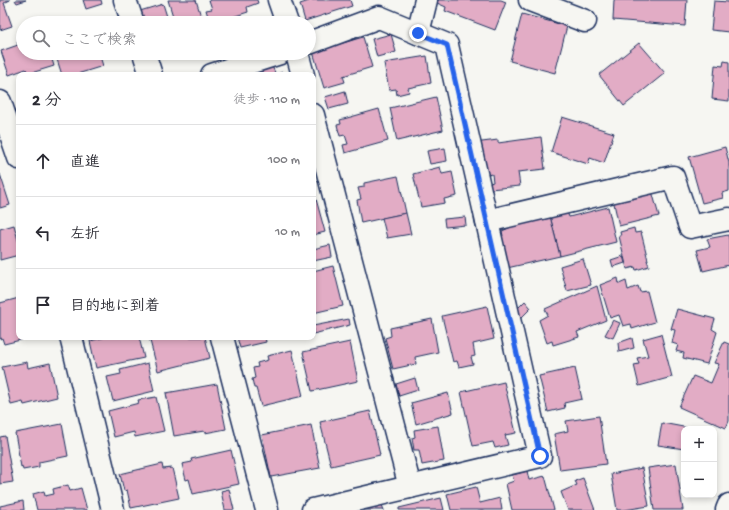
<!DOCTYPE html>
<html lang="ja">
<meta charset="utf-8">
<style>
body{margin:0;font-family:"Gochi Hand","Klee One",sans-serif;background:#f7f7f7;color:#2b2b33}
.controls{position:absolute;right:12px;bottom:12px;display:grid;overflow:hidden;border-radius:8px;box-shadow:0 2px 6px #0003}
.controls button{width:36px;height:36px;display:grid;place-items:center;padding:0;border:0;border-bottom:1px solid #e1e1e2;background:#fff;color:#2b2b33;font:20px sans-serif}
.stop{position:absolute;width:12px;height:12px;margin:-9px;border:3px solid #2563eb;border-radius:50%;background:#fff}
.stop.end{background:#2563eb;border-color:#fff;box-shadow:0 1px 4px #0008}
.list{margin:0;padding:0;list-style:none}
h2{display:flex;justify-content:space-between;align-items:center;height:52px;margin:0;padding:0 16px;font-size:17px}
h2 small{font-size:13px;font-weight:400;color:#7c7c81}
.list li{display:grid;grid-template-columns:26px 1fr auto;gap:12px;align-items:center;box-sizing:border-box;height:72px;padding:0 16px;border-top:1px solid #e1e1e2}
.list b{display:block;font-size:15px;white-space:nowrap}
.list em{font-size:13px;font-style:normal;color:#7c7c81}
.icon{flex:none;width:22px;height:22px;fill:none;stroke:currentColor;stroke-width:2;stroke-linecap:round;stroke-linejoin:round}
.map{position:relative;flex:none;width:729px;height:510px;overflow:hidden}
.search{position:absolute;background:#fff;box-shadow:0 2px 6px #0003;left:16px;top:16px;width:300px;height:44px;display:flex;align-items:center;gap:10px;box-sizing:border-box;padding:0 14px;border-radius:22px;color:#7c7c81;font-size:15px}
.panel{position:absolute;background:#fff;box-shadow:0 2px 6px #0003;left:16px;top:72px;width:300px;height:268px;border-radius:8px}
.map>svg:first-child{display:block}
</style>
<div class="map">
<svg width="729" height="510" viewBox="0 0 729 510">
<rect width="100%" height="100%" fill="#f6f6f2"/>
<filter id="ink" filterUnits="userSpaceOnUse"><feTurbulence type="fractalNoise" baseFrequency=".025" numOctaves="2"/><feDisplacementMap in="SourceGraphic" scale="8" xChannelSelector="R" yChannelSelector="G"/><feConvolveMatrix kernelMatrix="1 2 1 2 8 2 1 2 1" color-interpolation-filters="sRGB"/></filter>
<g filter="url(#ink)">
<g fill="#e2acc5" stroke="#1b2f5e">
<polygon points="0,0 10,0 4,3 12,26 0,30"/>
<polygon points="15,0 26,0 17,3"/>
<polygon points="83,0 101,0 102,4 86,9"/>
<polygon points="168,0 196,0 203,23 175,23"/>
<polygon points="209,0 257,0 258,3 247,7 248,12 220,21 221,23 210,23 206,10 212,9"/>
<polygon points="309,0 350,0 352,6 305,21 300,4 309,1"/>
<polygon points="438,0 501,0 506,2 495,30 445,11 446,7 437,3"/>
<polygon points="614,0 687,0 685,26 613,20"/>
<polygon points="714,1 729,2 729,32 711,30"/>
<polygon points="163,4 169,23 144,23 140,11"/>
<polygon points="522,14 567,26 555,73 510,61"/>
<polygon points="391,34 396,52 377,57 372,39"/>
<polygon points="363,37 372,67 343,76 345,82 324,88 313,52"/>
<polygon points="23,40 23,53 50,53 54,66 28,74 26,69 9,75 1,51 18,45 17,42"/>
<polygon points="639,43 665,73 624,106 599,75"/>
<polygon points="55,53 99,53 103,66 74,75 62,75"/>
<polygon points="427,56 431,83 408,88 409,92 397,95 396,89 389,90 384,63"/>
<polygon points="724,61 729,62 729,101 712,99 715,65 723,66"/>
<polygon points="272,66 276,75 282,72 283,75 245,75"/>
<polygon points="345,91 348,104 329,109 325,97"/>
<polygon points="436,97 443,130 397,141 390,108"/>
<polygon points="379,109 388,141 345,153 343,145 348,144 345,135 340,136 337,125 341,124 340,120"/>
<polygon points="562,117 614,133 604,163 590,158 588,164 551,152"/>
<polygon points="541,137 545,169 518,172 520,186 490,189 490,183 493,182 492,174 481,176 474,143 498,140 498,143"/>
<polygon points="725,147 729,163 729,191 722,193 723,198 702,203 689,157"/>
<polygon points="445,148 447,161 430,164 427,151"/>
<polygon points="440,167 442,174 452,172 457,196 444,199 445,203 421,207 413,174"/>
<polygon points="0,174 10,205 0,208"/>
<polygon points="398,176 406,213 361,223 357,200 361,199 358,188 364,187 364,183"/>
<polygon points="652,191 659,216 619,226 613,199"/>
<polygon points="316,199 325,232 313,235 313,200"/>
<polygon points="608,207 616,242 560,256 550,216 567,212 569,217"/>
<polygon points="406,213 411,234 387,238 382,218"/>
<polygon points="550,216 560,256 507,268 500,237 503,236 502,231 509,228 508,224"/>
<polygon points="465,217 466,225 445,227 444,219"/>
<polygon points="14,225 19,244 19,255 0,260 0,229"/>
<polygon points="634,228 635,233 641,232 648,260 647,260 649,266 636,270 635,267 627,269 619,236 621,236 620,232"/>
<polygon points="728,235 729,240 729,265 703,271 697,250 710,247 707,239"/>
<polygon points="330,245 332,257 313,261 313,249"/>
<polygon points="623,256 625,263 613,267 611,260"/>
<polygon points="583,259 591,285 567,291 560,266"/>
<polygon points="333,266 343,306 313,313 313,271"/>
<polygon points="618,278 619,284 626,281 628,290 638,286 640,292 647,291 655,322 632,329 631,324 623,326 619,315 610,318 600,285"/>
<polygon points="597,286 606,320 577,332 579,337 553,345 552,341 547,343 539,320 548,315 545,309"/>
<polygon points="19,298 19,337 33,337 4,344 2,338 0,339 0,303"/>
<polygon points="525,301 531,308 517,322 515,311"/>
<polygon points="487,306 494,339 473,344 475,356 471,357 473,364 459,367 457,361 453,362 442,316"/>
<polygon points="677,309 715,319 712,329 717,332 707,364 683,358 684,353 676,351 678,345 672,343 675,330 671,329"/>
<polygon points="349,319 350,325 313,334 313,326"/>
<polygon points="432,319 438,352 415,357 416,364 393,369 385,338 391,336 390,328"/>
<polygon points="613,320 620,323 613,338 605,335"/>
<polygon points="661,334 672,377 639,386 634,365 639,364 637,358 648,356 643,339"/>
<polygon points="106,337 139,337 144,358 96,368 90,341"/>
<polygon points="149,337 205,337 210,358 158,371"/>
<polygon points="237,337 265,337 266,342 240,348"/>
<polygon points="632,338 634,348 619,352 618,343"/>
<polygon points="350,342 358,381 312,391 303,352"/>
<polygon points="724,342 729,344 729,421 726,428 679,407 693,376 711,383 719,364 714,363"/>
<polygon points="292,350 303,396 261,406 256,388 254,388 252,379 255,378 253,368 258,367 257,363 268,360 267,356"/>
<polygon points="27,362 28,368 50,363 57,397 24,405 23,402 11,405 2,367"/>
<polygon points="148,363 154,391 113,401 107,377 121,374 120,370"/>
<polygon points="575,368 582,399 564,403 565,408 548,412 539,376"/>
<polygon points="415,378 418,390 399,396 396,384"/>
<polygon points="504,382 516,433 505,435 508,445 495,448 493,442 473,446 461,392"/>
<polygon points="217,384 226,429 205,433 204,431 174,436 166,393"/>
<polygon points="448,393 453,413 416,424 411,403"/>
<polygon points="156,397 164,431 135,437 134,432 114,437 108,411 139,403 138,400"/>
<polygon points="370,411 380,455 331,466 320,422"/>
<polygon points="599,416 606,464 560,470 554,434 568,431 566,421"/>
<polygon points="662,423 694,429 684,429 684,449 658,445"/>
<polygon points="62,424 68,456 39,462 39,467 23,470 22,466 21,467 15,433"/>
<polygon points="311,425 320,468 271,477 262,435"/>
<polygon points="438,426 444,461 422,465 419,450 414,450 412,438 415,437 414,430"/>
<polygon points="5,436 13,482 0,484 0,437"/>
<polygon points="231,450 239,484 193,494 189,479 186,480 182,464 192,462 191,459"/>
<polygon points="162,464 163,469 172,468 179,498 131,508 127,490 124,491 120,474"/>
<polygon points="676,464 683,510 654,510 648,468"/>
<polygon points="642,468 649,506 624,510 617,510 611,474"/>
<polygon points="527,471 529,480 545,476 554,510 512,510 506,484 514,481 512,475"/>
<polygon points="583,478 595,510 568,510 561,492 577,485 575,481"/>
<polygon points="68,485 70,491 81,488 87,510 37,510 33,494 44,491 45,496 54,494 53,489"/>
<polygon points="476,487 480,503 500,498 502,510 451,510 447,494"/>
<polygon points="229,489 234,510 225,510 221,491"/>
<polygon points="441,498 444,510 399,510 399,508"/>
<polygon points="23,501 24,510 0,510 0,506"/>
<polygon points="382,505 384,510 362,510"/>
</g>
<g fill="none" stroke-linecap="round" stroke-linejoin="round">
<defs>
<g id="street">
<polyline points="125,0 133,23"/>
<polyline points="279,0 287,23"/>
<polyline points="530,0 585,21"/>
<polyline points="418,33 426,0"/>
<polyline points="309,43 379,17 447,45 540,456 313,510"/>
<polyline points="144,53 151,75"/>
<polyline points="297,53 303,75"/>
<polyline points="212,75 280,53"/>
<polyline points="0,102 19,158"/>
<polyline points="313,115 410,487"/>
<polyline points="487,221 673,177 690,227 729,219"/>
<polyline points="71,337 113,510"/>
<polyline points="222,337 267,510"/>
</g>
<polyline id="secondary" points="727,510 729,505"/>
</defs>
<use href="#street" stroke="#1b2f5e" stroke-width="25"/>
<use href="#secondary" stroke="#1b2f5e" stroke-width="25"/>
<use href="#street" stroke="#f6f6f2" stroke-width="22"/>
<use href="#secondary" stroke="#f6f6f2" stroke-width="22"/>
</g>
</g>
<g fill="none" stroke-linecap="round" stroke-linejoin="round" filter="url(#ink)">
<polyline stroke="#2563eb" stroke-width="5" points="418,33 447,45 540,456"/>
</g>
</svg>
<div class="controls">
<button>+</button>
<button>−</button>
</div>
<div class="stop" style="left:540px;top:456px"></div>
<div class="stop end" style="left:418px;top:33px"></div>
<div class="search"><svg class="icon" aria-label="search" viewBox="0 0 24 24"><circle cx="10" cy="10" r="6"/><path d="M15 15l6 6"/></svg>ここで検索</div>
<section class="panel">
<h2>2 分<small>徒歩 · 110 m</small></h2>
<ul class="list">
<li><svg class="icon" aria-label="ahead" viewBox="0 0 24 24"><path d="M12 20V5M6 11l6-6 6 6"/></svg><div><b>直進</b></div><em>100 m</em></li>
<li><svg class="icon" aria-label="left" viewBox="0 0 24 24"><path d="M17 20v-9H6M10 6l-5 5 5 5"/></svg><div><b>左折</b></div><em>10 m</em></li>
<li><svg class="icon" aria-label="arrive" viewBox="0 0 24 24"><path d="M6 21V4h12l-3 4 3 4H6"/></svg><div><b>目的地に到着</b></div></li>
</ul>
</section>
</div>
